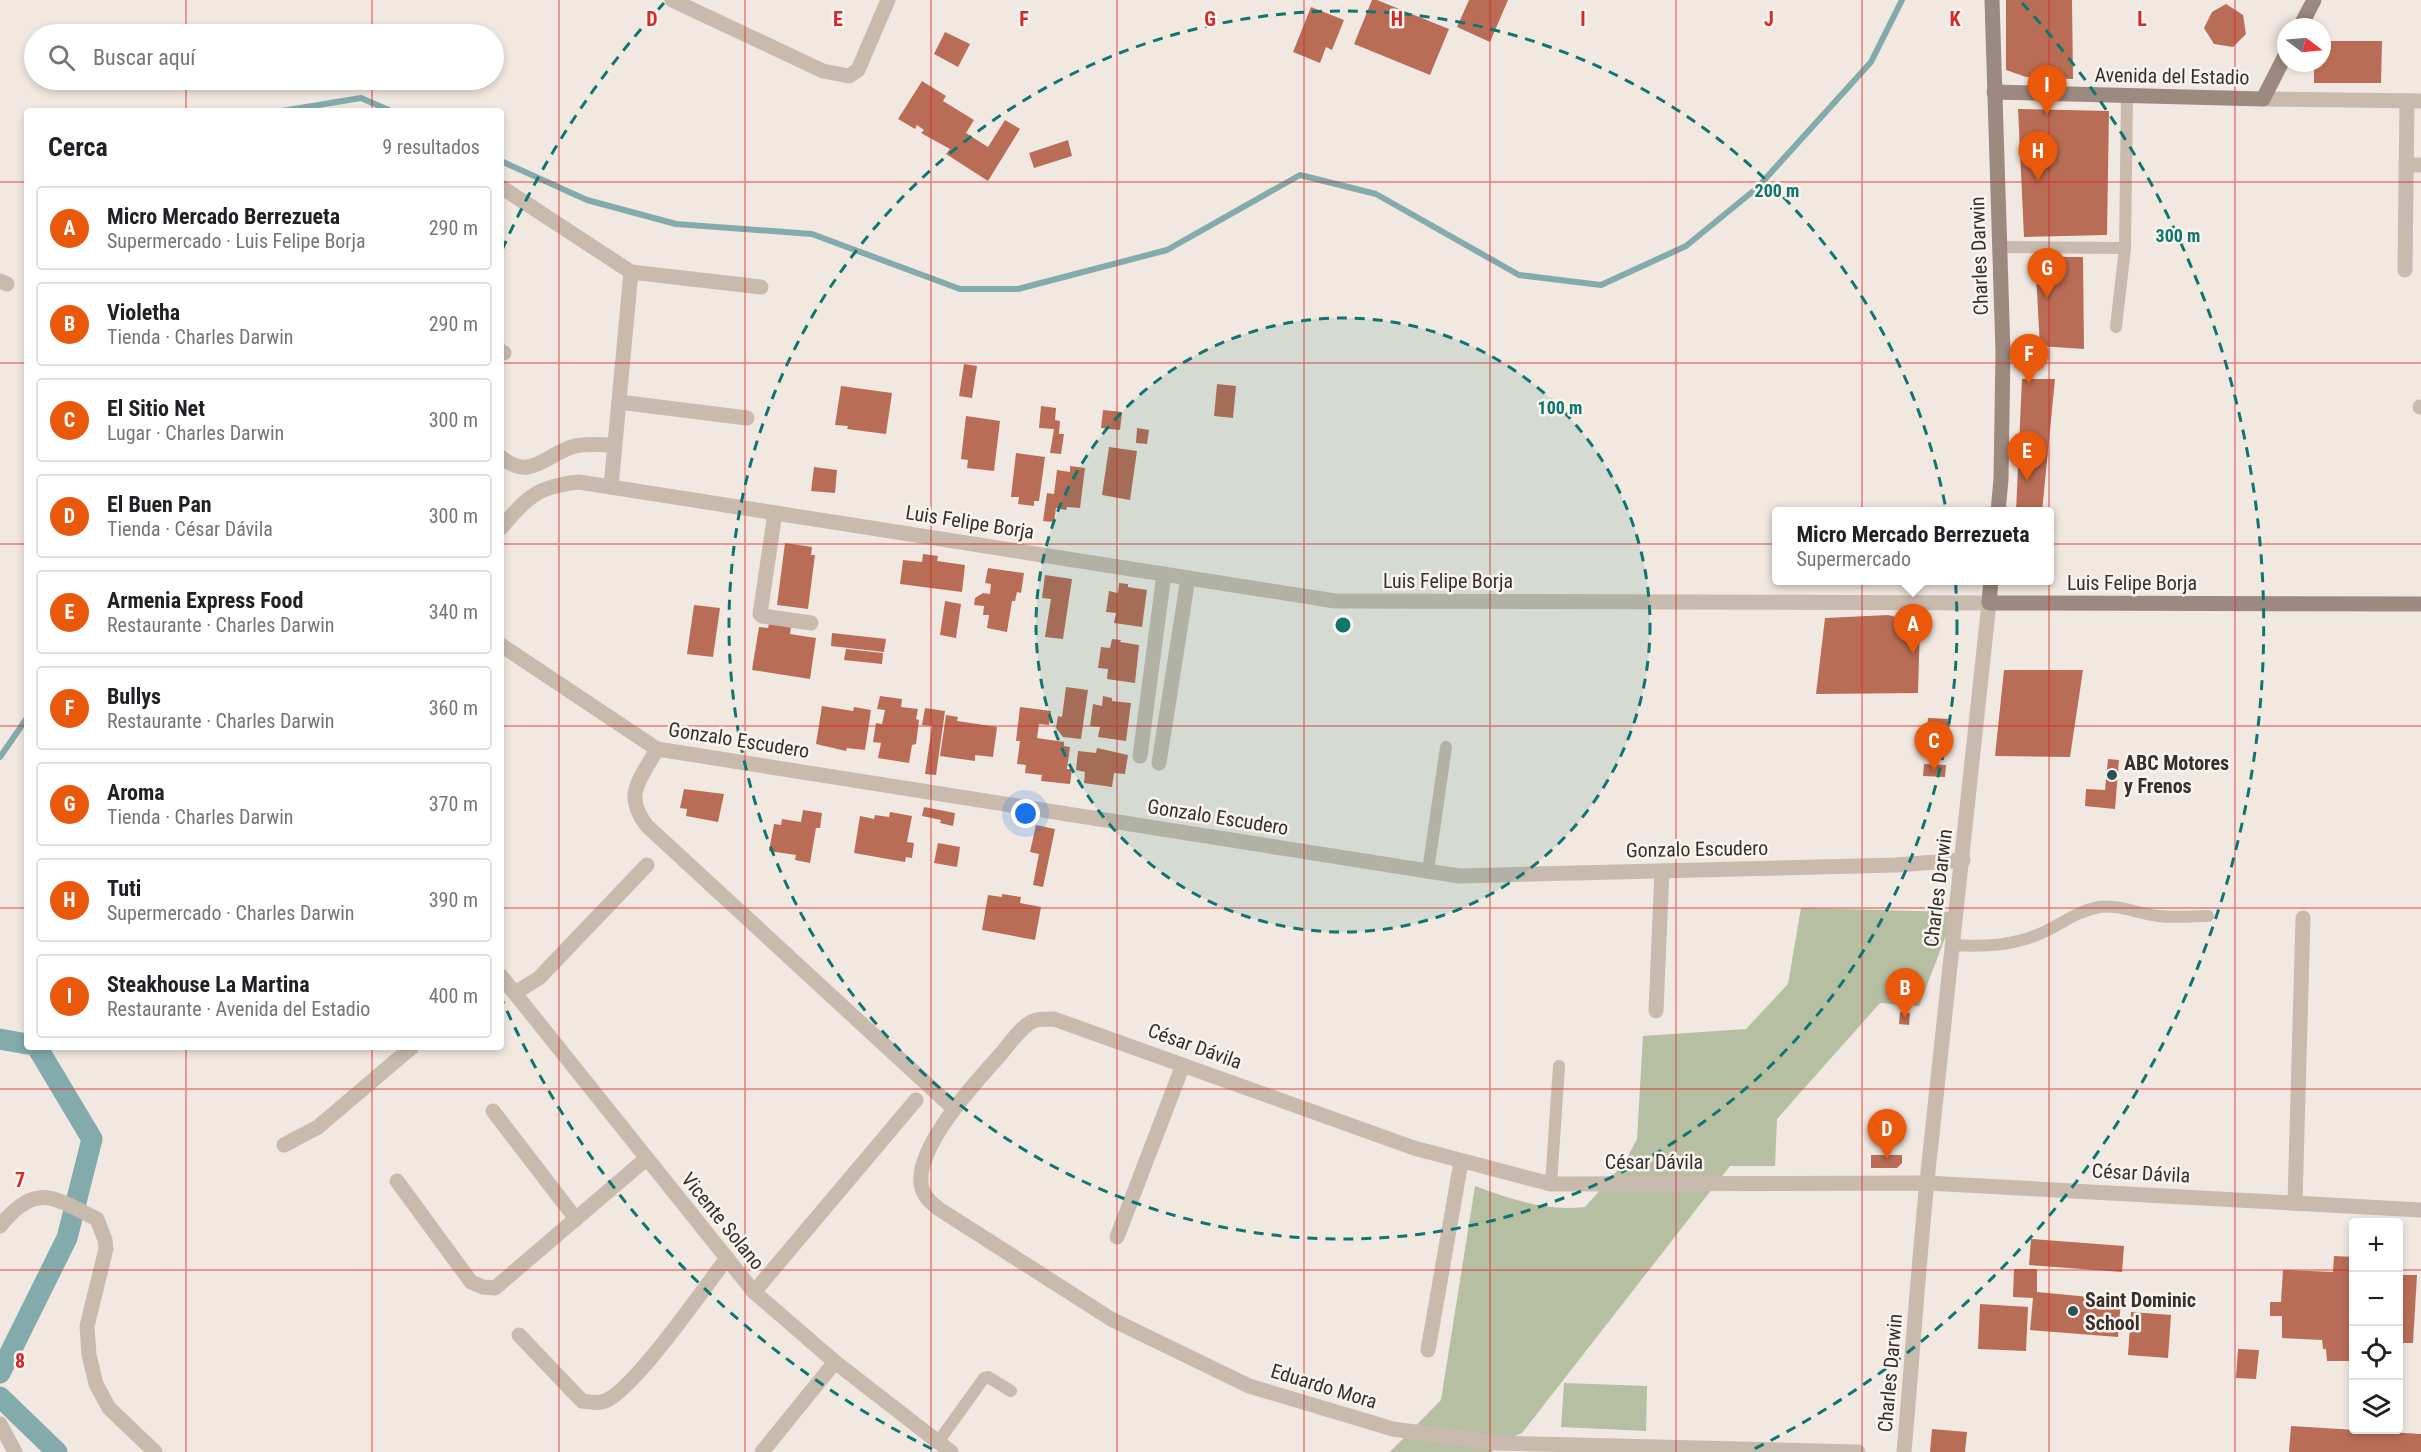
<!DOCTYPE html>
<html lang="es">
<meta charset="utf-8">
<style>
body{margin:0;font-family:"Roboto Condensed",sans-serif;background:#f2f2f2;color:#202124}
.controls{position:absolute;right:18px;bottom:18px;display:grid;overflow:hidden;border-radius:6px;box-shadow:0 3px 9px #0003}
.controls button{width:54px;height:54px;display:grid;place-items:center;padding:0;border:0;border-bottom:2px solid #e0e0e0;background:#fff;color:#202124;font:30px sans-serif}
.compass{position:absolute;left:2277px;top:18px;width:54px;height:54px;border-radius:50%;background:#fff;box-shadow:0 3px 9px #0003;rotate:106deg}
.you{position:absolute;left:1026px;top:814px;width:21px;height:21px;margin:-15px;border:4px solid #fff;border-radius:50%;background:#1a73e8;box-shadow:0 0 0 9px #1a73e833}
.badge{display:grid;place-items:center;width:39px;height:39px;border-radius:50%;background:#ea580c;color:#fff;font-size:20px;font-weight:700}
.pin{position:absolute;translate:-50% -50px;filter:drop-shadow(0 2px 3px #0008)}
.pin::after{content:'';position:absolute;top:32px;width:21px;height:18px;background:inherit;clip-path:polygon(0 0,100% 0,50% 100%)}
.popup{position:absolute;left:1772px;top:507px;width:282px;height:78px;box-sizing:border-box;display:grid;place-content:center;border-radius:6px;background:#fff;filter:drop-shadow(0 2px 4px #0005);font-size:20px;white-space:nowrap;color:#757577}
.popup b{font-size:22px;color:#202124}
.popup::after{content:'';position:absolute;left:50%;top:100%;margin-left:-12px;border:12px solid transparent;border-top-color:#fff}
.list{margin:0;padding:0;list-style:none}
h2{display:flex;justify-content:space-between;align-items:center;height:78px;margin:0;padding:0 24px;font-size:26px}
h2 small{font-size:20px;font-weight:400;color:#757577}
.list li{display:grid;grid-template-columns:39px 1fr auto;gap:18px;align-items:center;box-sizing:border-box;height:84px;margin:0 12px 12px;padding:0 12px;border:2px solid #e0e0e0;border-radius:6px}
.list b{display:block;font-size:22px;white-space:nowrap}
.list p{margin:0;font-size:20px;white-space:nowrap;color:#757577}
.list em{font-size:20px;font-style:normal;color:#757577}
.icon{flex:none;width:33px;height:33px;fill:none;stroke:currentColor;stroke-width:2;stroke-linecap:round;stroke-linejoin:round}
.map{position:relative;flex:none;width:2421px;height:1452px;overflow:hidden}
.search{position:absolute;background:#fff;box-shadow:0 3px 9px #0003;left:24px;top:24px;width:480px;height:66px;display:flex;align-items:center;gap:15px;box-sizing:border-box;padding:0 21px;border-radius:33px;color:#757577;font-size:22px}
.panel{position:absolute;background:#fff;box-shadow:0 3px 9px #0003;left:24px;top:108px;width:480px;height:942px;border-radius:6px}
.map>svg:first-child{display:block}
</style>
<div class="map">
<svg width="2421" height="1452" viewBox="0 0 2421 1452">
<rect width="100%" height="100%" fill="#f1e9e1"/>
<g fill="#b6bfa2">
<path d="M1801,908L1955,912L1919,1006L1880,1003L1777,1119L1775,1166H1730L1522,1433L1497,1443L1492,1452H1390L1441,1400L1475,1186C1510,1199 1547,1212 1585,1207L1625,1162L1637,1139L1643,1036L1746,1029L1788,984Z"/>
<polygon points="1564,1383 1647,1386 1646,1431 1561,1427"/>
</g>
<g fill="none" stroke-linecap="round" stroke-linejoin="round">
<g stroke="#83abac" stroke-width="6">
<polyline points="282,111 361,98 391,111"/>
<polyline points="501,161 587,200 676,224 812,234 960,289 1018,289 1167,250 1300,175 1376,194 1519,275 1601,285 1686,246 1757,188 1871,62 1902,0"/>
<polyline points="0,757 27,718"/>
</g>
<g stroke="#83abac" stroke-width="21">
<polyline points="0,1039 27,1044"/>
<polyline points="0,1373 67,1238 92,1139 37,1047"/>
<polyline points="0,1397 57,1452"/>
</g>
</g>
<g fill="#ba6d56">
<polygon points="1372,0 1377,0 1449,29 1430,75 1354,44"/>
<polygon points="1469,0 1508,0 1490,42 1457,27"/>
<polygon points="2006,0 2072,0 2073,79 2026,77 2006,70"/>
<polygon points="2226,4 2243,15 2246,34 2233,47 2214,44 2204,28 2212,12"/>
<polygon points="1311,7 1344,20 1332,50 1326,47 1320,63 1293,52"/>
<polygon points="945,32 970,44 958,67 934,54"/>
<polygon points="2329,41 2382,41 2381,83 2314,83 2314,65 2315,63 2322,63 2322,52"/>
<polygon points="922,81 946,96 943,101 974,120 966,133 988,147 1005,120 1020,129 988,181 946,154 950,149 921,133 924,130 917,125 915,129 898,119"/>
<polygon points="2018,109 2109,111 2107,235 2024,237"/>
<polygon points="1068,140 1072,156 1034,168 1029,153"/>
<polygon points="2035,257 2083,257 2084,349 2040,346"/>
<polygon points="964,364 977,366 972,398 959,396"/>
<polygon points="2022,379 2055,379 2042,512 2016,512"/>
<polygon points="1217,384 1236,386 1233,418 1214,416"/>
<polygon points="841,386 892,393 886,434 847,429 848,426 835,425"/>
<polygon points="1041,406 1056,408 1055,420 1060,421 1059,434 1064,434 1061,454 1050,453 1054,429 1039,428"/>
<polygon points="1103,410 1122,412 1120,430 1101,428"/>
<polygon points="966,416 1000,421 994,471 967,468 968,460 961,459"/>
<polygon points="1137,428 1149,430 1147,444 1136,443"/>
<polygon points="1109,447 1137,451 1130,500 1102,495"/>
<polygon points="1016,453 1045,457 1039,501 1034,501 1034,506 1018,504 1019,497 1011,497"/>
<polygon points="1070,466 1085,468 1080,508 1067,507 1066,510 1056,508 1054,522 1043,521 1047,493 1054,494 1057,470 1070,472"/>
<polygon points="814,467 837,470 835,493 811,491"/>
<polygon points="785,543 812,547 811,555 815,555 808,609 777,605"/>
<polygon points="923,554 938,556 937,561 965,565 962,592 900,584 903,560 922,562"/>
<polygon points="988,568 1024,573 1021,593 1017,592 1015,601 1012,601 1007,632 987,628 989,615 983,615 984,606 974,605 975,598 983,593 990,594 991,584 985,583"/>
<polygon points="1045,575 1072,579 1063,639 1045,637 1051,599 1042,598"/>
<polygon points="1119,583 1128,584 1128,587 1147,590 1142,627 1114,623 1116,613 1106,612 1109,591 1118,593"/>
<polygon points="945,601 961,604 956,638 940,635"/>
<polygon points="694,605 720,608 713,657 687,654"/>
<polygon points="1888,615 1920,623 1918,693 1816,694 1825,618"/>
<polygon points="769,624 791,627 790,634 816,638 810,679 752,670 759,627 768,628"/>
<polygon points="832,633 886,639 884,652 831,646"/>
<polygon points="1112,639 1121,640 1120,642 1139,645 1135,683 1107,679 1108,669 1098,668 1101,647 1110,648"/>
<polygon points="846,649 883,653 882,664 844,660"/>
<polygon points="2004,670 2083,670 2070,757 1995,756"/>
<polygon points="1066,687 1088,690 1081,739 1063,737 1056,728 1058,716 1062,717"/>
<polygon points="880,696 902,699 901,707 918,709 916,719 919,720 916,744 912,745 909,763 878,758 881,743 873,742 876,723 882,724 885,710 877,709"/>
<polygon points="1103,696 1112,698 1112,701 1131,703 1126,741 1098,737 1100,727 1090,726 1093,704 1102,706"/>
<polygon points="822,706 853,711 854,707 871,710 865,750 847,748 846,751 816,744"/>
<polygon points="1020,707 1051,711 1049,725 1039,724 1037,738 1064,742 1064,746 1070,747 1067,769 1072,769 1070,784 1041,781 1042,775 1025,773 1026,765 1017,764 1020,741 1016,741"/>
<polygon points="925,708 945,711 936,775 925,774 932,726 922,725"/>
<polygon points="946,715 958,717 957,721 997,727 993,757 975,755 975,761 940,756"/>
<polygon points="1928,718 1950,719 1949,732 1927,730"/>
<polygon points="1925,742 1948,743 1947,754 1925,753"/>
<polygon points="1097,748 1128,755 1125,774 1114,773 1112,787 1084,783 1085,772 1076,770 1078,751 1096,753"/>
<polygon points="2108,759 2119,760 2115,809 2085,806 2086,789 2105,790"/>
<polygon points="1924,764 1946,765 1945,777 1923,776"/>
<polygon points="684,789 724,794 718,822 686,816 687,809 680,808"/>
<polygon points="924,807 955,813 953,826 940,823 941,820 922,816"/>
<polygon points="803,810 822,813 820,828 816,828 810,863 795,860 796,855 769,851 774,824 781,825 782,819 801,822"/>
<polygon points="890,812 912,816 907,842 914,843 912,858 906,857 905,862 854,853 860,816 874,819 875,815 889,817"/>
<polygon points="1036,825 1055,829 1043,887 1033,885 1039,854 1030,852"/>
<polygon points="938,843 960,847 957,867 934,863"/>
<polygon points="1002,894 1021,897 1020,903 1041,907 1035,940 982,930 988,895 1002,897"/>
<polygon points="1900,1012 1910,1013 1909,1025 1899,1024"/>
<polygon points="1871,1155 1902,1155 1902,1163 1897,1168 1871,1168"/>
<polygon points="2031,1239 2124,1246 2122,1272 2029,1265"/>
<polygon points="2334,1256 2354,1257 2354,1361 2327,1361 2326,1349 2323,1349 2322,1340 2282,1338 2282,1316 2270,1316 2270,1302 2281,1302 2283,1270 2333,1272"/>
<polygon points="2014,1269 2037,1269 2037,1292 2121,1300 2118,1337 2030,1330 2033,1298 2013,1297"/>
<polygon points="2398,1275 2417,1275 2413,1343 2398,1343"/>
<polygon points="1980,1304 2028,1307 2026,1351 1978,1349"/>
<polygon points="2131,1312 2171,1315 2168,1358 2128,1355"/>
<polygon points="2238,1349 2259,1350 2256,1379 2236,1378"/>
<polygon points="2291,1426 2421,1434 2421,1452 2289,1452"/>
<polygon points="1932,1429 1967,1432 1965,1452 1930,1452"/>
</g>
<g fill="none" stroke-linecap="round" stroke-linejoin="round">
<g stroke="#c9baae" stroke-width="12">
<polyline points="1999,247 2125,248"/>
<polyline points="2116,327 2125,248 2127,96"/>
<polyline points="1428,871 1446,747"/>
<path d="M1952,945C1984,947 2016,946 2046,931C2064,922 2078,911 2099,907C2118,904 2139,914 2158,916C2174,918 2192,916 2208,916"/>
<polyline points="1551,1184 1559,1066"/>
<polyline points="938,1442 984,1378 988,1377 1011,1391"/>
</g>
<g stroke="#c9baae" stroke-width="15">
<polyline points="672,0 823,71 849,76 858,70 888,0"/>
<polyline points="2263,99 2421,101"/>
<polyline points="2406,165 2421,165"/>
<polyline points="501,187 631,272 761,287"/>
<polyline points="2405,270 2407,101"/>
<polyline points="0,281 7,284"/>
<polyline points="501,351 504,353"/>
<polyline points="619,402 747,418"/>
<polyline points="2420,407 2421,407"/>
<path d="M501,457C531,482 545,454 575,446C587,443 601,445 614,445"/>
<polyline points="611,487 631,272"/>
<polyline points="775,513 760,614 762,616 811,623"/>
<path d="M501,528C527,497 538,486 579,482L1335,601L1989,603C1970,796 1946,988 1927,1181C1918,1271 1912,1362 1904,1452"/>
<polyline points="501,645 657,749 1459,876 1896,865 1963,860"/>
<path d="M657,749C641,779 622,794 647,826L953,1108"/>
<polyline points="1140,756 1164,574"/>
<polyline points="1159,763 1188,578"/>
<polyline points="501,976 754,1292 835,1362 951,1452"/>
<polyline points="515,993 539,978 647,865"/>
<polyline points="1656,1011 1662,871"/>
<polyline points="493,1111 576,1219"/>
<polyline points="284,1145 318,1127 412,1047"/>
<polyline points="397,1181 471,1282 483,1287 495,1288 647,1158"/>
<polyline points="2295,1202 2303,918"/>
<path d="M0,1226C36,1181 54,1198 97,1219L105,1240L106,1249L87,1326L89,1355L96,1384L109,1408L155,1452"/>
<polyline points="1117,1237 1183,1065"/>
<polyline points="754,1292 916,1100"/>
<path d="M519,1335L582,1401C589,1402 598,1404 605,1401C634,1390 704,1288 727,1258"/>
<polyline points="1428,1350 1461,1162"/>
<polyline points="0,1424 15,1452"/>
<polyline points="762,1452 835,1362"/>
<path d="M1858,1452L1497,1443L1393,1429L1249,1386L1111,1319L939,1209C930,1202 922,1195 921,1183C917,1145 976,1082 1000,1055C1009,1045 1022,1024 1036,1020C1041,1019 1049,1019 1054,1019L1414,1148L1551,1184L1927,1183L2421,1210"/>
</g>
<g stroke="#9c897f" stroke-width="15">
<polyline points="1992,0 2003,352 2001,479 1998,512"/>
<polyline points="2300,27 2314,0"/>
<polyline points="1994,92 2263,99 2286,54"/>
<polyline points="1991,580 1989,603 2421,604"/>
</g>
</g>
<path fill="none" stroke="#d62828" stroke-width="1.5" stroke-opacity="0.55" d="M186,0V34M372,0V34M559,0V1452M745,0V1452M931,0V1452M1117,0V1452M1304,0V1452M1490,0V1452M1676,0V1452M1862,0V1452M2049,0V1452M2235,0V1452M186,80V111M372,80V111M0,182H27M501,182H2421M0,363H27M501,363H2421M0,544H27M501,544H2421M0,726H27M501,726H2421M0,908H27M501,908H2421M186,1047V1452M372,1047V1452M0,1089H2421M0,1270H2354M2398,1270H2421"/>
<circle cx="1343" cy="625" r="307" fill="#0f766e" fill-opacity=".12"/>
<g fill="none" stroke="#0f766e" stroke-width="3" stroke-dasharray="10 8">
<circle cx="1343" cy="625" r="307"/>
<circle cx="1343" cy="625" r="614"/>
<path d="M932 1449A921 921 0 0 1 502 1000M502 250A921 921 0 0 1 664 3M2022 3A921 921 0 0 1 1754 1449"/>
</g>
<g fill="#255356" stroke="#f9f4ee" stroke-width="2">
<circle cx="2112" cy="775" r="6"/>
<circle cx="2073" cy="1311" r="6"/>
</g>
<g text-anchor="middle" stroke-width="5" stroke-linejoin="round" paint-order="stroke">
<g font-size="20" fill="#382f2c" stroke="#f9f4ee">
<text transform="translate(2172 76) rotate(1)" y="7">Avenida del Estadio</text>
<text transform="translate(1979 256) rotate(-92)" y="7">Charles Darwin</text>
<text transform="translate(970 522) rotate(9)" y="7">Luis Felipe Borja</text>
<text x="1448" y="588">Luis Felipe Borja</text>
<text x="2132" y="590">Luis Felipe Borja</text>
<text transform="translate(739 740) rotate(9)" y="7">Gonzalo Escudero</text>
<text transform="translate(1218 817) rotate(9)" y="7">Gonzalo Escudero</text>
<text transform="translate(1697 849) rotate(-1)" y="7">Gonzalo Escudero</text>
<text transform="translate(1938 888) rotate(-83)" y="7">Charles Darwin</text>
<text transform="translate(1195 1046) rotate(20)" y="7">César Dávila</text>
<text x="1654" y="1169">César Dávila</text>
<text transform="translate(2141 1173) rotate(3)" y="7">César Dávila</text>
<text transform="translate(723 1221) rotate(51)" y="7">Vicente Solano</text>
<text transform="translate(1890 1373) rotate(-85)" y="7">Charles Darwin</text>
<text transform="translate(1324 1386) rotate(17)" y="7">Eduardo Mora</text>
</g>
<g font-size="20" font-weight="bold" fill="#382f2c" stroke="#f9f4ee" text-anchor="start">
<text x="2124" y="770">ABC Motores<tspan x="2124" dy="23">y Frenos</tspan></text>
<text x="2085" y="1307">Saint Dominic<tspan x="2085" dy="23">School</tspan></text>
</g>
</g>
<g font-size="20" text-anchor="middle" font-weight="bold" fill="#d62828" stroke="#f9f4ee" stroke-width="5" stroke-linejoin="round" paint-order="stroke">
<text x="652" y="26">D</text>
<text x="838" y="26">E</text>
<text x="1024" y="26">F</text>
<text x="1210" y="26">G</text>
<text x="1397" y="26">H</text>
<text x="1583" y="26">I</text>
<text x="1769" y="26">J</text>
<text x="1955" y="26">K</text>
<text x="2142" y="26">L</text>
<text x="20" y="1187">7</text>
<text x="20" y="1368">8</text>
</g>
<circle cx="1343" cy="625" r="9" fill="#0f766e" stroke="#f9f4ee" stroke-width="3"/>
<g font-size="18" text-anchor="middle" font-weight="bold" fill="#0f766e" stroke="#f9f4ee" stroke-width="5" stroke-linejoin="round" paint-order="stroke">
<text x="1777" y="197">200 m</text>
<text x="2178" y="242">300 m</text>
<text x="1560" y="414">100 m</text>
</g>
</svg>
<div class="controls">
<button>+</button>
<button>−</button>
<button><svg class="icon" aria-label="locate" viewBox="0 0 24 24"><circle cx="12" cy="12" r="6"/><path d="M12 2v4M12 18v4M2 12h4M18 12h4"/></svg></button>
<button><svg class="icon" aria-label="layers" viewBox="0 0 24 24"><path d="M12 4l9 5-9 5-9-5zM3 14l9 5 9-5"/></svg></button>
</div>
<svg class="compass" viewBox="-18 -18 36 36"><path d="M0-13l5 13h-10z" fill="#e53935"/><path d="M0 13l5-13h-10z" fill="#757577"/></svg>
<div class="you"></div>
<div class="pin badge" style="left:1913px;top:654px">A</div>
<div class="popup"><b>Micro Mercado Berrezueta</b>Supermercado</div>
<div class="pin badge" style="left:1905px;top:1018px">B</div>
<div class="pin badge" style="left:1934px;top:771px">C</div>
<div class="pin badge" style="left:1887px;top:1159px">D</div>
<div class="pin badge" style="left:2027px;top:481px">E</div>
<div class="pin badge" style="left:2029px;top:384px">F</div>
<div class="pin badge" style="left:2047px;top:298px">G</div>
<div class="pin badge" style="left:2038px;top:181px">H</div>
<div class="pin badge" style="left:2047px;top:115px">I</div>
<div class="search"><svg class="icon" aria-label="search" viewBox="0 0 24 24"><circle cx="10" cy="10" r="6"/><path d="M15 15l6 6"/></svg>Buscar aquí</div>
<section class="panel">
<h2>Cerca<small>9 resultados</small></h2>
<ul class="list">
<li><span class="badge">A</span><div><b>Micro Mercado Berrezueta</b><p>Supermercado · Luis Felipe Borja</p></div><em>290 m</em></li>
<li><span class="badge">B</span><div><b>Violetha</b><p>Tienda · Charles Darwin</p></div><em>290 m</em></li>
<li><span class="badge">C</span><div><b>El Sitio Net</b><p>Lugar · Charles Darwin</p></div><em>300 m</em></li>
<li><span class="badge">D</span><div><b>El Buen Pan</b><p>Tienda · César Dávila</p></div><em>300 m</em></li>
<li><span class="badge">E</span><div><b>Armenia Express Food</b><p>Restaurante · Charles Darwin</p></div><em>340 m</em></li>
<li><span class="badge">F</span><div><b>Bullys</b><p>Restaurante · Charles Darwin</p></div><em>360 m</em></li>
<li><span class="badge">G</span><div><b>Aroma</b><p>Tienda · Charles Darwin</p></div><em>370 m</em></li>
<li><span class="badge">H</span><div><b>Tuti</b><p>Supermercado · Charles Darwin</p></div><em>390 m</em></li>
<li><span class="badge">I</span><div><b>Steakhouse La Martina</b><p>Restaurante · Avenida del Estadio</p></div><em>400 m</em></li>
</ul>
</section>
</div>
